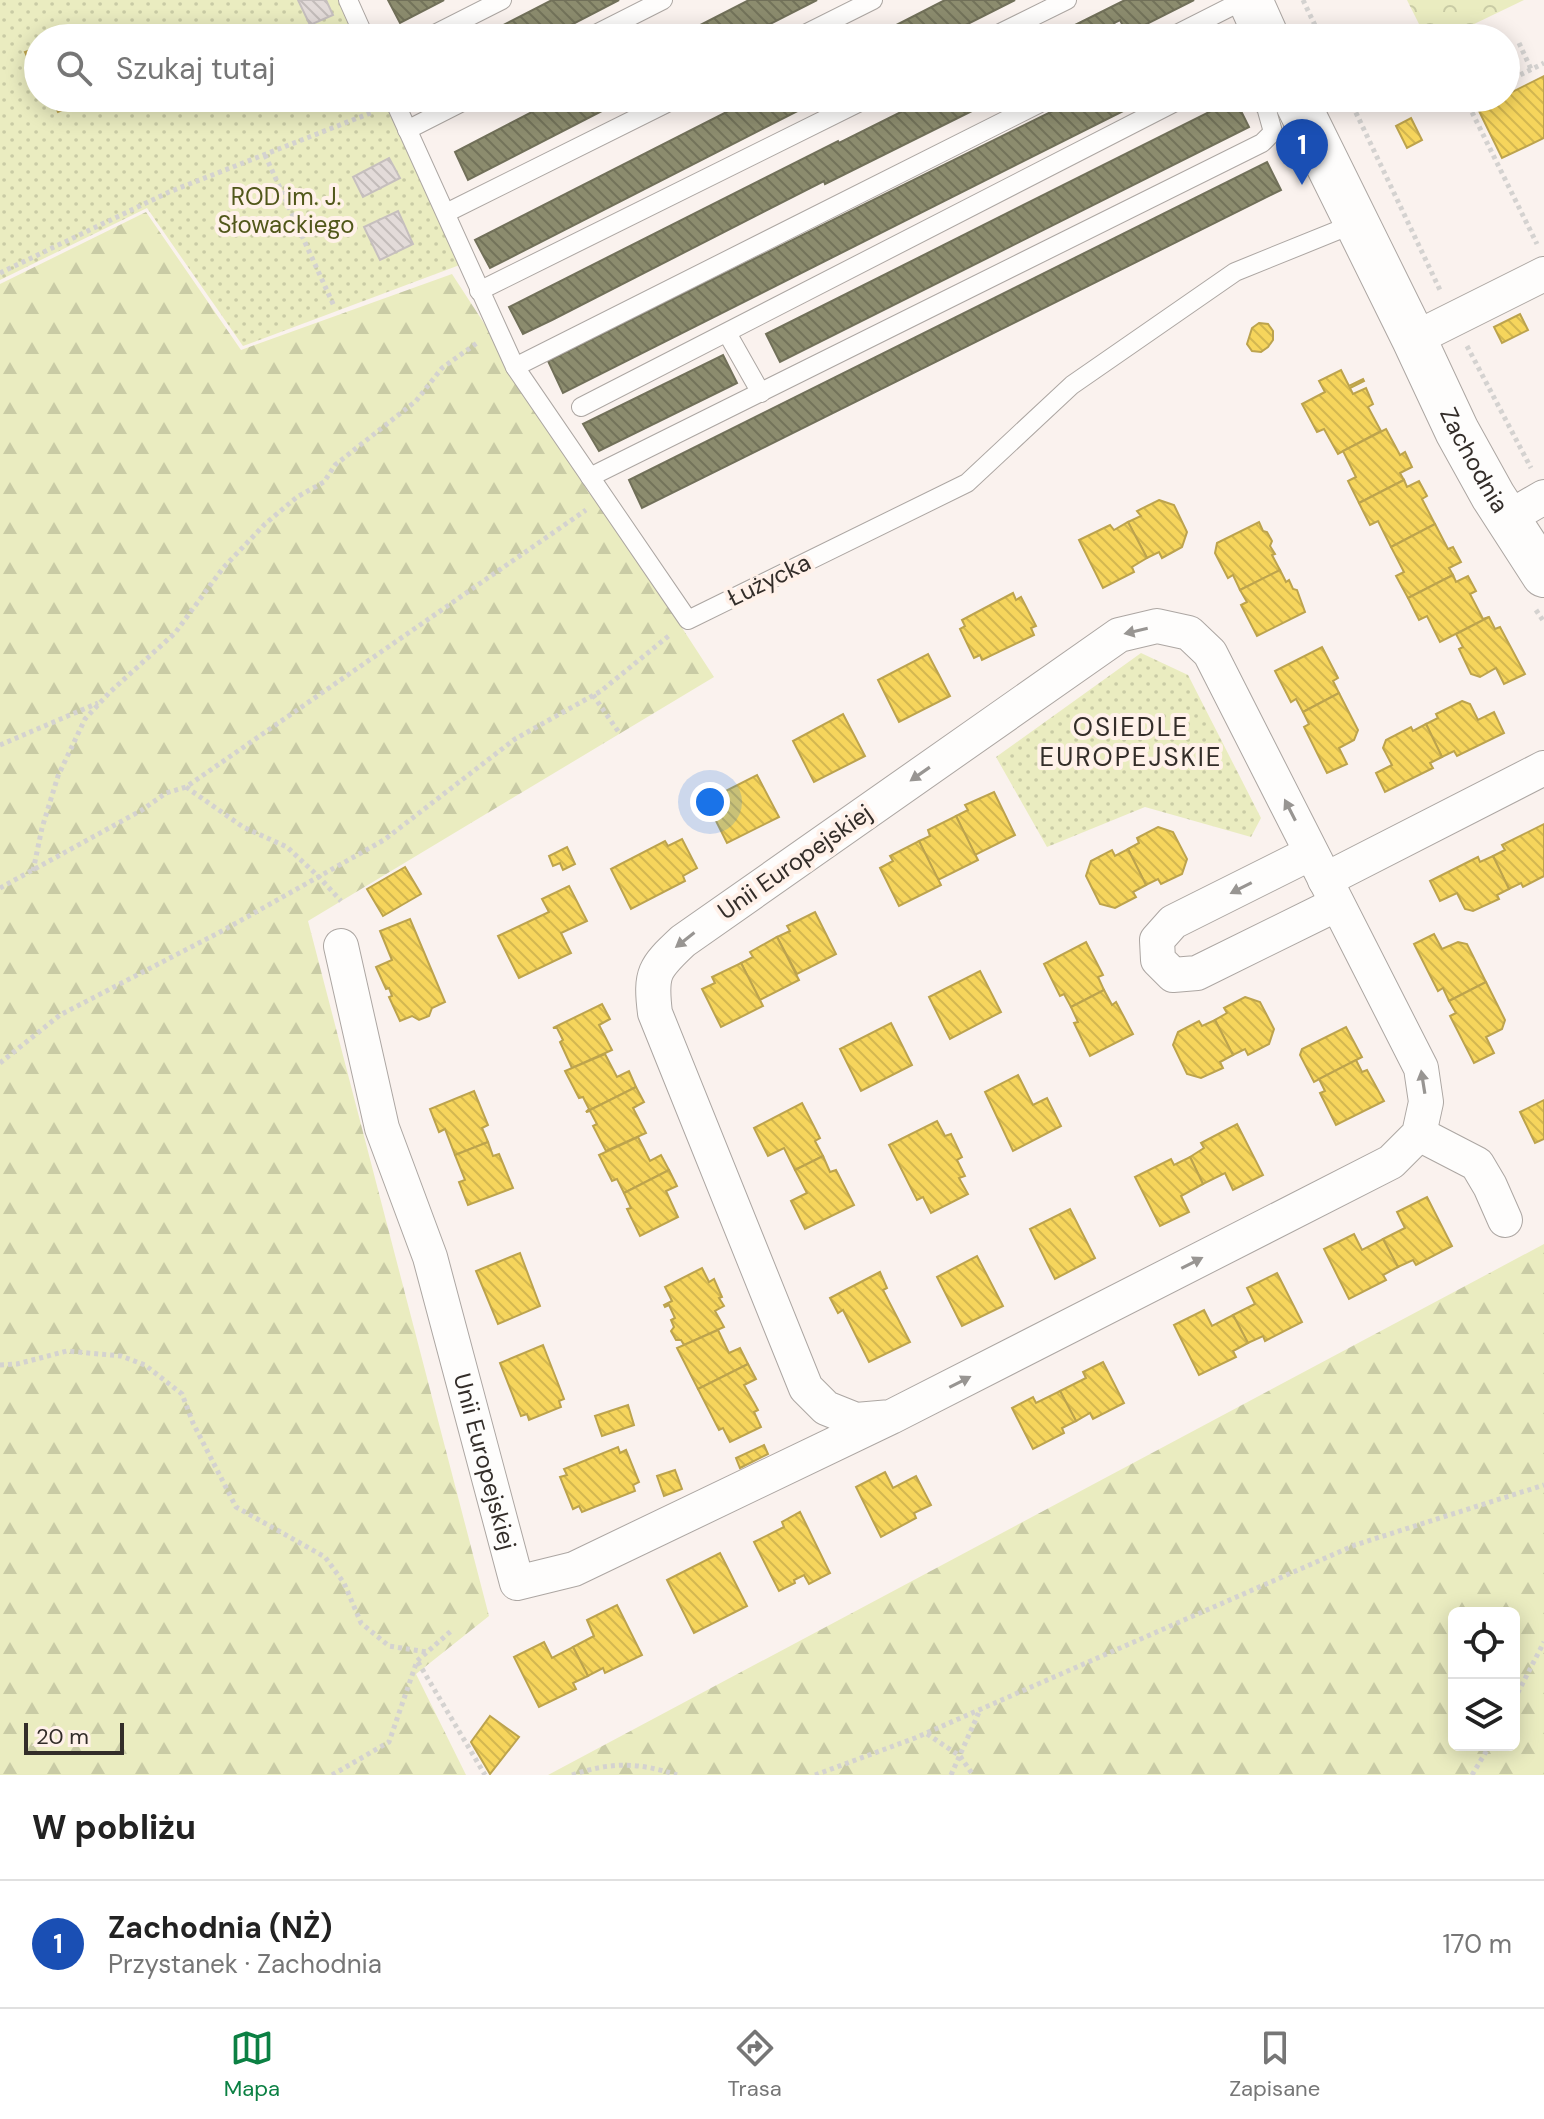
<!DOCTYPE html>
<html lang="pl">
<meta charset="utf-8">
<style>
body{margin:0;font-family:"DM Sans",sans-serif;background:#f6f6f6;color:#222}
.controls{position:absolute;right:24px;bottom:24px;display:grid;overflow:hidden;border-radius:12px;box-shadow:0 4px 20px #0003}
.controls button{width:72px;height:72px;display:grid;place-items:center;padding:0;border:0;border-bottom:2px solid #e0e0e0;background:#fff;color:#222;font:40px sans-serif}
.scale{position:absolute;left:24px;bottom:20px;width:100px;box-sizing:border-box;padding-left:8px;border:4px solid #332d29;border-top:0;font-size:22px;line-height:28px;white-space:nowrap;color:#332d29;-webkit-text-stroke:6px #fff1e9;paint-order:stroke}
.you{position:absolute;left:710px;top:802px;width:28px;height:28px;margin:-20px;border:6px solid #fff;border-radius:50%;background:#1a73e8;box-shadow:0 0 0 12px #1a73e833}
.badge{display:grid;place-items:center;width:52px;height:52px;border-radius:50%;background:#0b8043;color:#fff;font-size:26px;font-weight:700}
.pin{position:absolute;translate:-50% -66px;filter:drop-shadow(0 2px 4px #0008)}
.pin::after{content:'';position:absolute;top:42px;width:28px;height:24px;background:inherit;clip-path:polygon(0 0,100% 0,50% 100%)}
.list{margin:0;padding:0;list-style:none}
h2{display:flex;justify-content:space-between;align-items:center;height:104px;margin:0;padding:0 32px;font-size:34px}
h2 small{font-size:26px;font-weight:400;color:#767676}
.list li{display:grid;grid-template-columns:52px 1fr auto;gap:24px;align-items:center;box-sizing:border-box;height:128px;padding:0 32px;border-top:2px solid #e0e0e0}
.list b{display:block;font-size:30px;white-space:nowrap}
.list p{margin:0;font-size:26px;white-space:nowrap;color:#767676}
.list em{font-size:26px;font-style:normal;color:#767676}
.icon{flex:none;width:44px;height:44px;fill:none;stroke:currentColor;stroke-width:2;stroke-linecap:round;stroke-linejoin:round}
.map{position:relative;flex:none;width:1544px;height:1775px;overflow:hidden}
.search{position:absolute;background:#fff;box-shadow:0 4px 20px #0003;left:24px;right:24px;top:24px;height:88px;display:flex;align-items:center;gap:20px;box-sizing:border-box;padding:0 28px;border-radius:44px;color:#767676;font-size:30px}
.sheet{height:232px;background:#fff}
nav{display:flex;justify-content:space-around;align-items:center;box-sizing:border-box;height:112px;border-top:2px solid #e0e0e0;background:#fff;font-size:22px;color:#767676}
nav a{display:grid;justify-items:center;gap:4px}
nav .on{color:#0b8043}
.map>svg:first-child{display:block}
</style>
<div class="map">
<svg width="1544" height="1775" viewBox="0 0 1544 1775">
<defs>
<pattern id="grass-dots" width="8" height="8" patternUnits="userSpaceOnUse" patternTransform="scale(2)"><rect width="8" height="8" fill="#eaecc0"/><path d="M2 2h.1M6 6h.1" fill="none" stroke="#c9cba5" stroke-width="1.8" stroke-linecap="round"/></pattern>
<pattern id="forest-firs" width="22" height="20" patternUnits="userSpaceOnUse" patternTransform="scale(2)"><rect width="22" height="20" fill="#eaecc0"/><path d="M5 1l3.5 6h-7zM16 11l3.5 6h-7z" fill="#c9cba5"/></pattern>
<pattern id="park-crowns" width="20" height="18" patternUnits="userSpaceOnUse" patternTransform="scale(2)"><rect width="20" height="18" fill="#eaecc0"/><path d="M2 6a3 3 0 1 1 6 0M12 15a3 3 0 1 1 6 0" fill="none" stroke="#c9cba5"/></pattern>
<pattern id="homes-back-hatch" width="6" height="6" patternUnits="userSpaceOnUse" patternTransform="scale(2)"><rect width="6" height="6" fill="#f6d55c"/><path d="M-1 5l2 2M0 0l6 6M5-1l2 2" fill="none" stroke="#d3b750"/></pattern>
<pattern id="industry-back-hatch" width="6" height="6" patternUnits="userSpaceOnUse" patternTransform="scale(2)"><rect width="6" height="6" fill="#8c8c6e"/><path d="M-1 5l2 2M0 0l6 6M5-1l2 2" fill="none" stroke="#73735a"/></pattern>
<pattern id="building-back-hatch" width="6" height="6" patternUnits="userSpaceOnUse" patternTransform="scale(2)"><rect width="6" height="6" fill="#e3dbd9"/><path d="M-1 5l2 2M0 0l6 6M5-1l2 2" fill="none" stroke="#c3bcba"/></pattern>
</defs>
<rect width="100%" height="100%" fill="#faf2ee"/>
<g fill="url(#grass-dots)">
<polygon points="0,0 343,0 360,38 38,38 38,98 389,98 465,263 243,346 147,208 0,280"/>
<polygon points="1141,653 1188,675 1261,818 1251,837 1145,807 1047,847 996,757"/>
</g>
<g fill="url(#forest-firs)" fill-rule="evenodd">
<polygon points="146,212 241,350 452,274 714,677 308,921 489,1616 416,1674 466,1775 0,1775 0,284"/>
<path d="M1544,1244V1775H548ZM1454,1613H1514V1745H1454Z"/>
</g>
<polygon fill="url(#park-crowns)" points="1407,0 1524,0 1445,38 1426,38"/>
<g fill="url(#homes-back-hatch)" stroke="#bca34d" stroke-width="2">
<polygon points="38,47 38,80 25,52"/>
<polygon points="1544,76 1544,138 1502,158 1478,109 1499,98 1506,98 1506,95"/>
<polygon points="52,98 90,98 58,112"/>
<polygon points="1411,118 1422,140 1407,148 1396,126"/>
<polygon points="1520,314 1528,330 1502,343 1494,327"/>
<polygon points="1259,323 1268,324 1273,331 1273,340 1268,347 1261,352 1252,351 1247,344 1252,328"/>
<polygon points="1341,370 1349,386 1363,379 1364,381 1350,388 1353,394 1366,388 1373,404 1368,407 1381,431 1338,454 1324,429 1317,432 1302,404 1325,392 1319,381"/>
<polygon points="1386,429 1400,455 1405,452 1412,467 1400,473 1404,480 1359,503 1348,481 1356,477 1343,451"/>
<polygon points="1404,480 1407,487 1419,481 1427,496 1422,499 1435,524 1391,547 1378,521 1370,525 1359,503"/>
<polygon points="1159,500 1174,505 1187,532 1182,547 1162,558 1159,552 1147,558 1128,522 1141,516 1137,511"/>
<polygon points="1128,522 1147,558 1132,567 1134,572 1103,588 1079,540 1110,525 1114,530"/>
<polygon points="1259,522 1263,531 1267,532 1272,541 1270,546 1275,554 1272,555 1280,570 1240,590 1233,575 1228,578 1215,553 1217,543"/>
<polygon points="1435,524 1448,549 1453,547 1461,562 1449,568 1453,575 1408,598 1396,576 1404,572 1391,547"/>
<polygon points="1280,570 1286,582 1289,580 1293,589 1297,590 1305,612 1257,636 1241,605 1247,602 1240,590"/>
<polygon points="1453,575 1456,582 1468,576 1476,591 1470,594 1483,619 1489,617 1440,642 1427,616 1419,620 1408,598"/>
<polygon points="1013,593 1016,600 1021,597 1036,626 1031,628 1034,635 982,660 980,655 974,658 960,629 965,626 962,620"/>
<polygon points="1489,617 1495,629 1500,627 1525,674 1504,684 1496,668 1480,677 1471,674 1459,649 1463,647 1456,634"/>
<polygon points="1322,647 1338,678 1333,681 1339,693 1303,712 1296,699 1291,702 1275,671"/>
<polygon points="928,654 950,696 899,722 878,680"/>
<polygon points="1339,693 1358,730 1354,740 1339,748 1347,764 1327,773 1304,727 1309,724 1303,712"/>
<polygon points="1462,701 1470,704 1478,720 1494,712 1504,733 1457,756 1454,751 1442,757 1426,724 1438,718 1436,714"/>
<polygon points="843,714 865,756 814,782 793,741"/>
<polygon points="1426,724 1442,757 1430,763 1433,768 1385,792 1376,773 1392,765 1383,748 1386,740 1411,727 1413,731"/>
<polygon points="757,775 779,817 727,843 706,801"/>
<polygon points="994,792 1015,835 975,855 956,816 968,810 965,805"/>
<polygon points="956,816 978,860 938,880 919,841 930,836 928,830"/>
<polygon points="1544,824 1544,876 1523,887 1521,883 1509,889 1493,856 1505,850 1502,845"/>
<polygon points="1158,827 1173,832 1187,859 1182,874 1161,884 1158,879 1146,885 1128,849 1139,843 1137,838"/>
<polygon points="682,839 697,868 683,876 685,881 631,909 611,869 665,841 668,846"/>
<polygon points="919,841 941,885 899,906 880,868 893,861 890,856"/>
<polygon points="567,847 575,864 563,870 560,863 553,866 549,856"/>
<polygon points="1128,849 1146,885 1133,892 1136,897 1115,908 1100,904 1086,876 1091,861 1112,850 1115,856"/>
<polygon points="1493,856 1509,889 1497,895 1499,899 1473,911 1465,909 1457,893 1440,901 1430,881 1478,857 1480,862"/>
<polygon points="405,867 421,894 383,916 367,889"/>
<polygon points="569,886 587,921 561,933 571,953 519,978 498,936 549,912 542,899"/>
<polygon points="815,912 836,954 797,974 777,937 790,931 787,926"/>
<polygon points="410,919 445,1002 432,1008 429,1016 419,1020 412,1016 400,1021 389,997 392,996 389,988 386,989 376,967 392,960 380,931"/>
<polygon points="1434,934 1442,949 1458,942 1467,944 1486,982 1449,1001 1443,988 1438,991 1414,944"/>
<polygon points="777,937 799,980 760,1000 741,963 753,957 750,952"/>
<polygon points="1086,942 1103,975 1098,977 1104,990 1071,1007 1064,994 1060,996 1044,964"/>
<polygon points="741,963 763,1006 721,1027 702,989 715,983 712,977"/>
<polygon points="980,971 1001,1012 950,1039 929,997"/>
<polygon points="1486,982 1505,1020 1502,1029 1486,1037 1494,1053 1474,1063 1450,1016 1456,1013 1449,1001"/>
<polygon points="1104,990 1112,1005 1116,1002 1133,1034 1090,1056 1074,1023 1078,1022 1071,1007"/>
<polygon points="1245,997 1260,1002 1274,1029 1269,1044 1248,1055 1245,1049 1233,1055 1215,1020 1227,1013 1224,1008"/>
<polygon points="602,1004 610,1019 599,1025 612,1050 572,1068 560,1042 563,1040 557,1028 553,1028"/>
<polygon points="1215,1020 1233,1055 1220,1062 1223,1068 1201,1078 1187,1074 1173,1045 1178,1032 1199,1021 1202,1026"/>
<polygon points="891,1023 912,1065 861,1091 840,1049"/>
<polygon points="1346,1027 1362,1057 1314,1082 1300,1055 1302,1049"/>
<polygon points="605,1054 617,1077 629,1071 636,1087 586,1112 589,1109 583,1097 579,1098 565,1071"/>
<polygon points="1356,1060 1362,1072 1367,1070 1384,1101 1336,1125 1320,1093 1325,1091 1319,1079"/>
<polygon points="1018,1075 1033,1105 1047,1098 1061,1126 1013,1151 985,1092"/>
<polygon points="636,1087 644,1102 633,1108 646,1133 606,1151 593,1126 597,1124 590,1111 586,1112"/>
<polygon points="474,1091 488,1125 482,1128 488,1142 455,1155 445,1129 439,1132 430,1109"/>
<polygon points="1544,1100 1544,1139 1535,1143 1520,1112"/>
<polygon points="802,1103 820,1138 815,1141 823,1156 795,1170 784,1148 768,1156 754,1128"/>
<polygon points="937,1121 945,1136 951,1134 962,1157 957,1160 965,1176 959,1178 968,1194 931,1213 923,1197 917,1200 889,1145"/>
<polygon points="1237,1124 1263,1175 1233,1190 1225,1173 1203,1184 1190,1157 1204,1148 1201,1143"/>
<polygon points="638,1137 650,1161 661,1155 669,1170 624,1193 617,1179 612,1181 599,1155"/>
<polygon points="488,1142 493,1156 499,1154 513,1188 468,1205 459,1182 465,1180 455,1155"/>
<polygon points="823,1156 830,1172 836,1170 854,1205 805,1229 791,1201 807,1193 795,1170"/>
<polygon points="1190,1157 1203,1184 1181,1196 1189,1212 1160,1226 1135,1177 1171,1159 1174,1165"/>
<polygon points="669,1170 677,1186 666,1191 678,1217 640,1236 627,1209 631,1208 624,1193"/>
<polygon points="1427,1197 1452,1246 1416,1265 1413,1260 1398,1267 1383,1239 1405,1228 1397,1212"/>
<polygon points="1070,1209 1095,1258 1055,1279 1030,1229"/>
<polygon points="1354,1234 1362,1250 1383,1239 1398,1267 1383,1275 1386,1280 1349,1299 1324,1249"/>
<polygon points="520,1253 540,1306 498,1324 476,1271"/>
<polygon points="977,1256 1003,1306 962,1326 937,1277"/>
<polygon points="702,1268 709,1282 714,1279 722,1297 719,1298 724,1306 715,1311 724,1327 684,1345 681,1340 676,1340 671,1331 674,1327 671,1320 675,1318 669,1305 665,1307 664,1305 672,1301 665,1287"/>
<polygon points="880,1272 887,1288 883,1290 910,1342 869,1362 843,1310 838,1313 830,1298"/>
<polygon points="1277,1273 1302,1322 1265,1341 1263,1336 1248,1343 1233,1315 1255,1304 1247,1288"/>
<polygon points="1204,1310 1212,1326 1233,1315 1248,1343 1233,1351 1236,1357 1199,1375 1174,1325"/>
<polygon points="718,1330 729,1353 740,1348 748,1364 698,1389 677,1348"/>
<polygon points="543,1345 564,1399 559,1401 561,1407 529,1420 527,1414 521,1416 500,1363"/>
<polygon points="1103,1362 1124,1403 1093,1419 1090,1413 1076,1421 1060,1391 1086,1378 1083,1372"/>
<polygon points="748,1364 756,1379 744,1385 758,1410 754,1412 761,1427 730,1442 723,1428 719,1430 698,1389"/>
<polygon points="1060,1391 1076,1421 1062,1428 1064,1433 1033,1449 1012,1408 1033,1397 1036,1403"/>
<polygon points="628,1405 634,1425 602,1436 595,1416"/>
<polygon points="764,1445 768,1454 740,1468 736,1458"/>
<polygon points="618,1447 620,1453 626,1450 639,1482 633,1485 635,1491 582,1512 579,1506 573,1509 560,1477 567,1475 564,1469"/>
<polygon points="675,1470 682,1489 664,1496 657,1476"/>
<polygon points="885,1472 893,1488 916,1476 931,1505 914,1513 916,1518 881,1537 856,1487"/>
<polygon points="800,1512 830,1573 809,1584 804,1575 794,1580 795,1583 779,1591 754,1542 784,1527 782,1522"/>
<polygon points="720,1553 747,1606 694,1633 667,1580"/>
<polygon points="617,1605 642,1655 605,1673 603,1668 588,1676 573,1647 594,1636 587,1620"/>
<polygon points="544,1642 552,1658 573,1647 588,1676 573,1683 576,1689 539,1707 514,1657"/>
<polygon points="490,1716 519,1737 490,1774 471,1742"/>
</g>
<g fill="url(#industry-back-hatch)" stroke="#717059" stroke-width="2">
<polygon points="388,0 444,0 400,23"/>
<polygon points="552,0 619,0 546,38 478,38"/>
<polygon points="749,0 817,0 743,38 675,38"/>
<polygon points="945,0 1015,0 940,38 871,38"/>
<polygon points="1125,0 1194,0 1127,34 1120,20 1114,23 1121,37 1119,38 1049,38"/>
<polygon points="559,98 627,98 468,180 455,152"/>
<polygon points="754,98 823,98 490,268 475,240"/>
<polygon points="929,98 998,98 825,184 824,181 552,320 523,334 509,307 838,141 839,143"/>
<polygon points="1079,98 1149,98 563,393 548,361"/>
<polygon points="1235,99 1249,127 780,362 766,334"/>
<polygon points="1267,162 1281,190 642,508 629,480"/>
<polygon points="723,355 737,383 599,451 583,424"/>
</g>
<g fill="url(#building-back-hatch)" stroke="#c6bfbe" stroke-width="2">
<polygon points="298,0 326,0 333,15 310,25"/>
<polygon points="389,158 400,178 363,197 353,177"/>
<polygon points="398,211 413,244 380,260 364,227"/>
</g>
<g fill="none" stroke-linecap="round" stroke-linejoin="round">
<defs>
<g id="lane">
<polyline points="348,0 365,38"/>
<polyline points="427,38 502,0"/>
<polyline points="588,38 663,0"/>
<polyline points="797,38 873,0"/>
<polyline points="990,38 1067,0"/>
<polyline points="1169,38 1244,0"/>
<polyline points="393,98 515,367 688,620 967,483 1072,385 1235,272 1356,223"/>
<polyline points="407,130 470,98"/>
<polyline points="446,213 677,98"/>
<polyline points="479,291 868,98"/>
<polyline points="727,333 761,393"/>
<polyline points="515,367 1050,98"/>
<polyline points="581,407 1183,98"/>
<polyline points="590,477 1262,143 1273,132 1266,107 1255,98"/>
</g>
<g id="street">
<polyline points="1414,339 1544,274"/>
<polyline points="1506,519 1544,497"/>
<polyline points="1311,853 1173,922 1157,940 1158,960 1173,975 1197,973 1337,904"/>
<polyline points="1325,880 1544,768"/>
<path id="s1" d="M341,946L382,1128L430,1257L517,1583L574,1569L891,1417L1391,1162L1419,1134L1426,1102L1421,1068L1210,653L1189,633L1157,626L1119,635L683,941C654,968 650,973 655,1013L806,1388L826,1408L856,1420L891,1417"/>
<polyline points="1419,1134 1477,1164 1490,1186 1505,1220"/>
</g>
<g id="secondary">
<polyline points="1250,0 1267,38"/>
<path id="s2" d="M1295,98L1414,339L1457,431L1493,496L1544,575"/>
</g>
</defs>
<use href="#lane" stroke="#aca6a2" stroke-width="20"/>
<use href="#street" stroke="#aca6a2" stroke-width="36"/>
<use href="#secondary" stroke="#aca6a2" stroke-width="46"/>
<g stroke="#d4d2d0" stroke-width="5" stroke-dasharray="4 4" stroke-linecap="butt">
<polyline points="1303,0 1321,38"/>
<polyline points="1519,43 1531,69"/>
<polyline points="1506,82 1544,63"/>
<polyline points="1349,98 1440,290"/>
<polyline points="1465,98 1537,244"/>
<polyline points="265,155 334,306"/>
<polyline points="0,273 169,192 373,112"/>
<polyline points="1467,346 1531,468"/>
<polyline points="1536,610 1544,622"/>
<polyline points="593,695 620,734"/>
<polyline points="0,745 98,703"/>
<polyline points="186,787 243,827 287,847 319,877 341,901"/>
<polyline points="33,871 42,828 58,776 85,719 110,692 175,633 223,568 265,524 297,497 324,482 335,465 416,401 442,368 477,343"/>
<polyline points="0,888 142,810 166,793 186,787 586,510"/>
<polyline points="0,1063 60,1015 222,931 384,840 515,739 601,691 671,634"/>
<polyline points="0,1365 17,1364 67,1351 121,1356 145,1365 182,1394 193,1423 236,1507 325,1557 344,1583 361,1623 389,1646 427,1652"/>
<polyline points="418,1662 485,1775"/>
<polyline points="1514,1700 1544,1642"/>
<polyline points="927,1734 960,1756 973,1775"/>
<polyline points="332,1775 389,1742 417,1661 451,1631"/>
<path d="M572,1775C610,1762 638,1762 677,1775"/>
<polyline points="815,1775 915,1738 1355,1545 1544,1485"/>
<polyline points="951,1775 980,1710"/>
<polyline points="1472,1775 1490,1745"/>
</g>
<use href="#lane" stroke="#fefdfc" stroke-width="18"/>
<use href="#street" stroke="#fefdfc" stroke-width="34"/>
<use href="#secondary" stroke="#fefdfc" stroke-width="44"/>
</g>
<defs><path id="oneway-solid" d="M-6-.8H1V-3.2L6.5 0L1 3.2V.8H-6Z" transform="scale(2)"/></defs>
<g fill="#989592">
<use href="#oneway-solid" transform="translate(1136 631) rotate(167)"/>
<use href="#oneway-solid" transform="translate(920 774) rotate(145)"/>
<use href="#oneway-solid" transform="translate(1290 810) rotate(-117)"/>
<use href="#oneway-solid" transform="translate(1241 888) rotate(153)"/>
<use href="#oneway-solid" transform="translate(685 940) rotate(142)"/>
<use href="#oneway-solid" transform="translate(1423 1082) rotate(-99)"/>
<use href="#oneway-solid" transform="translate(1192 1263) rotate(-27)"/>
<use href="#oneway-solid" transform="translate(960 1382) rotate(-27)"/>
</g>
<g text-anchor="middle" stroke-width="8" stroke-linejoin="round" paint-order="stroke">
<g font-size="24" fill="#51571a" stroke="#fff1e9">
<text x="286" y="205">ROD im. J.<tspan x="286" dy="28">Słowackiego</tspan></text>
</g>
<g font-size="24" fill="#332d29" stroke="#fff1e9">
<text dy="8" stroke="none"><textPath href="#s2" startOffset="404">Zachodnia</textPath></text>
<text transform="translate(769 580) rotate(-26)" y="8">Łużycka</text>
<text transform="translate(795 862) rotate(-35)" y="8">Unii Europejskiej</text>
<text dy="8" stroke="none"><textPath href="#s1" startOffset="536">Unii Europejskiej</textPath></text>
</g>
<g font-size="26" letter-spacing="2" fill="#332d29" stroke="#fff1e9">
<text x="1131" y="736">OSIEDLE<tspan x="1131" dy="30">EUROPEJSKIE</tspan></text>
</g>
</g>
</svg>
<div class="controls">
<button><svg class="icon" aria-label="locate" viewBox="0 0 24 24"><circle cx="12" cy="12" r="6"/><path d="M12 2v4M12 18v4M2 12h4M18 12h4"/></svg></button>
<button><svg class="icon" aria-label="layers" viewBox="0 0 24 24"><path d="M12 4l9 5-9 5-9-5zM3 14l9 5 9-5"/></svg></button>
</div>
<div class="scale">20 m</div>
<div class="you"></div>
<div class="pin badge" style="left:1302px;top:185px;background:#1a4fb4">1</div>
<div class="search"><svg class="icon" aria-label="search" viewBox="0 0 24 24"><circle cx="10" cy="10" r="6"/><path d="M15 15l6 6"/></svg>Szukaj tutaj</div>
</div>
<section class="sheet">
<h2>W pobliżu<small></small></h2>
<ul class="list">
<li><span class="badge" style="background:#1a4fb4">1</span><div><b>Zachodnia (NŻ)</b><p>Przystanek · Zachodnia</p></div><em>170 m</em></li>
</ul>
</section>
<nav>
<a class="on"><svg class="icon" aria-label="map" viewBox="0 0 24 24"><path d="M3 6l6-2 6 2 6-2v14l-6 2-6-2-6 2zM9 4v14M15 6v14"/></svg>Mapa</a>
<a><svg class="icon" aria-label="directions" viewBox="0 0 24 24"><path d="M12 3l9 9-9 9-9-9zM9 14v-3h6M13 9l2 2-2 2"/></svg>Trasa</a>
<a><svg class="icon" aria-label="saved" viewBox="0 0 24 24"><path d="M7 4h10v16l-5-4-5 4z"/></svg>Zapisane</a>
</nav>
